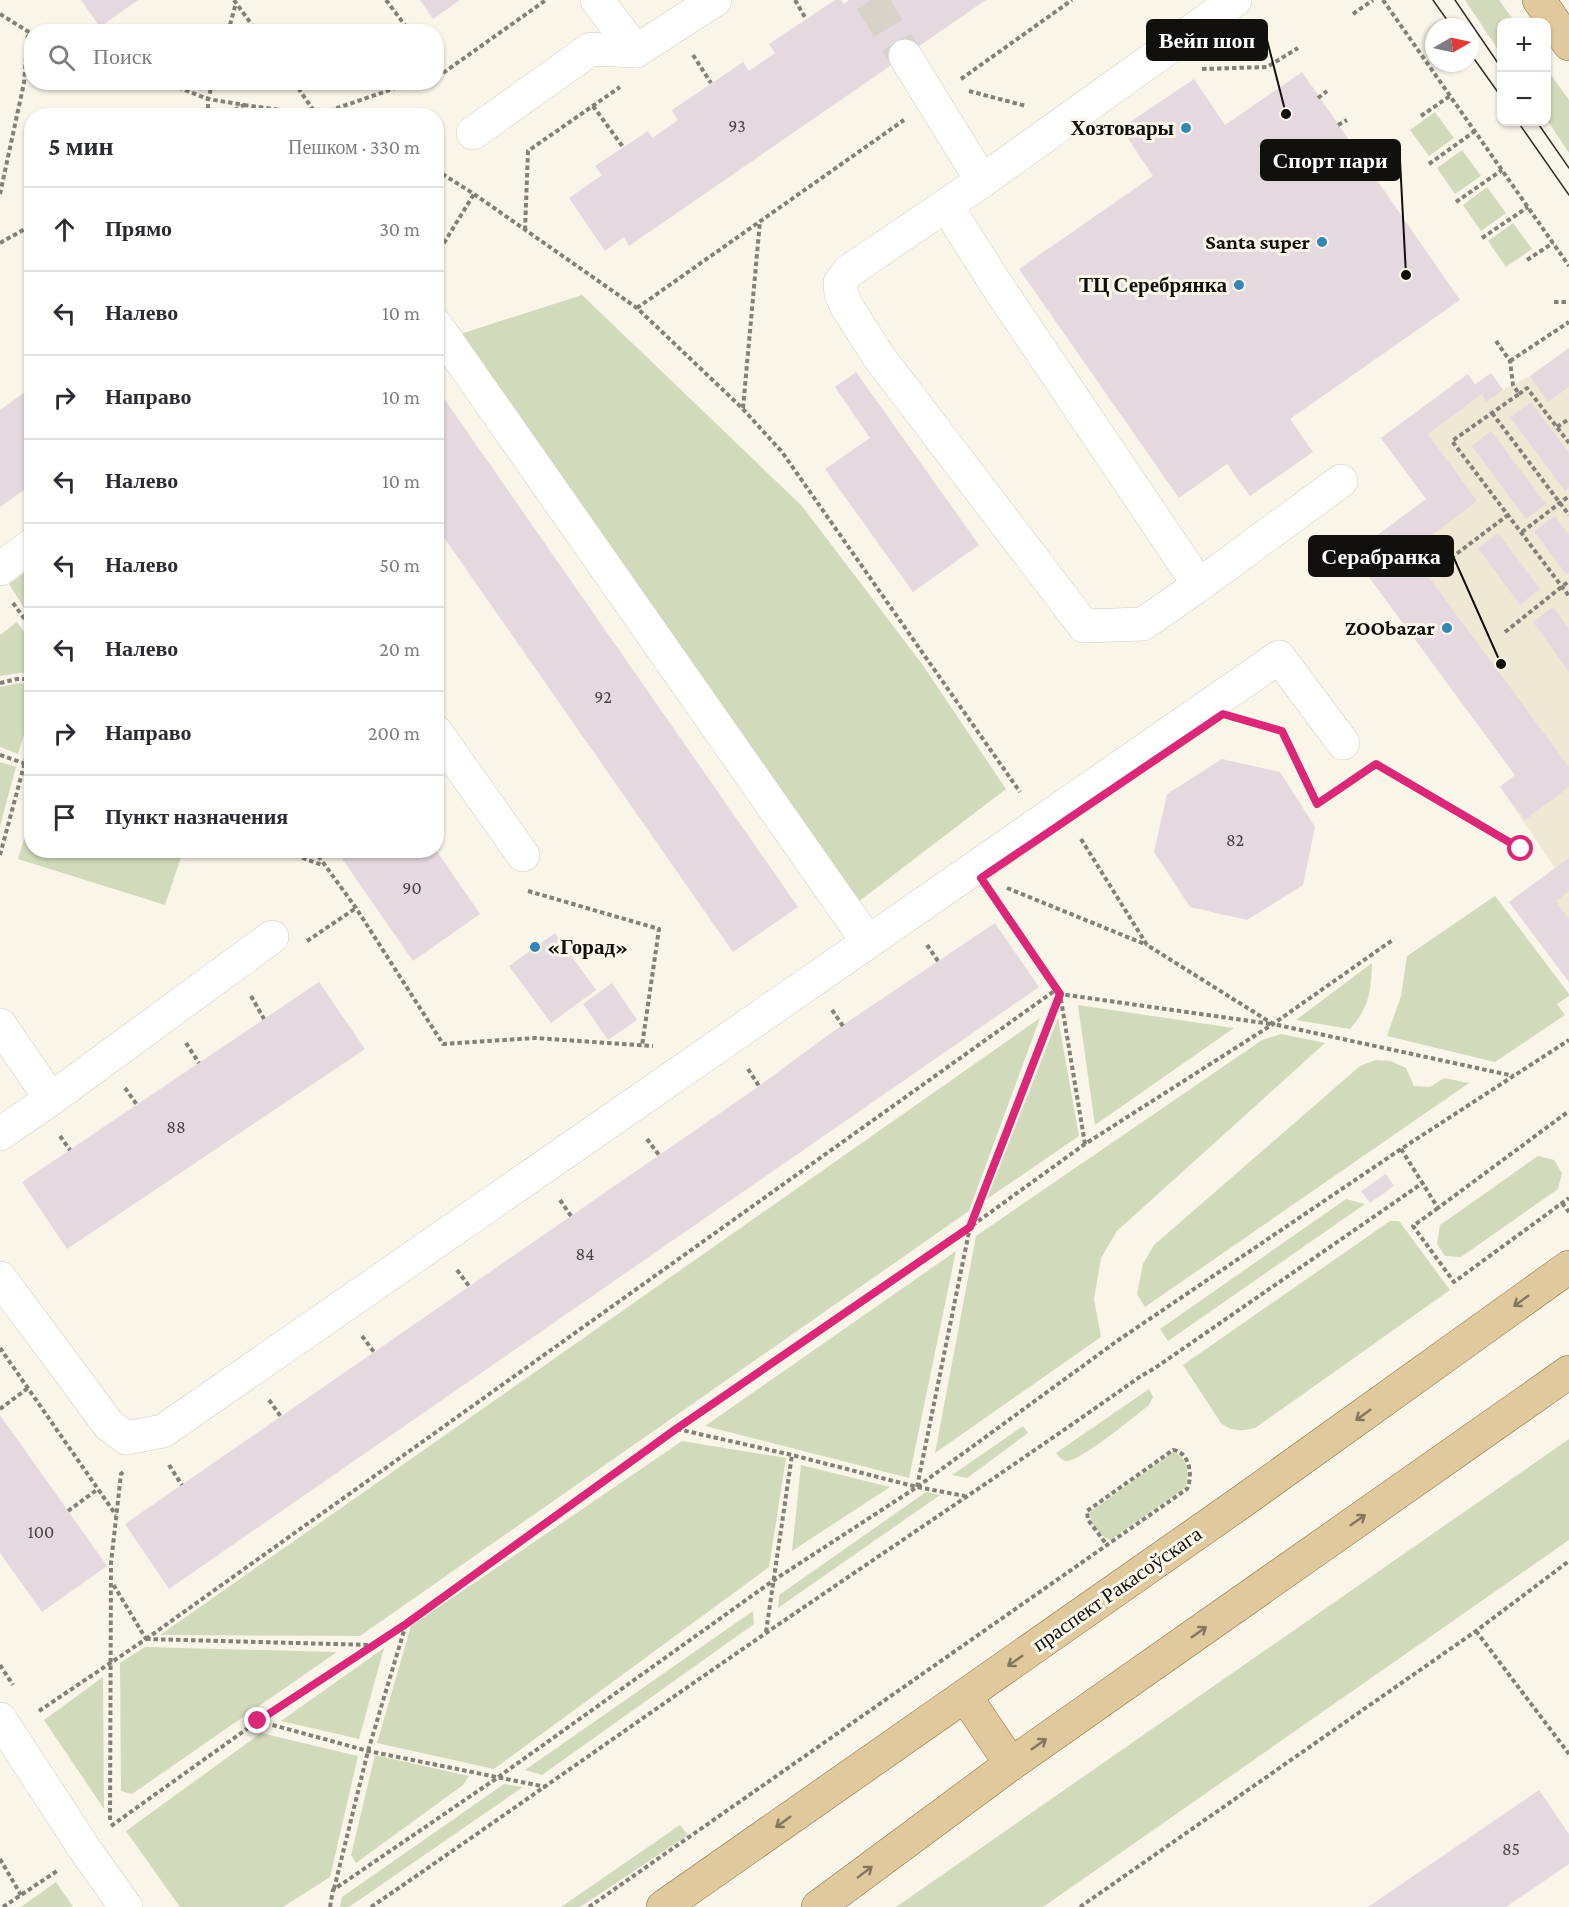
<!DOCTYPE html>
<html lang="ru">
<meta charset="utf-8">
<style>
body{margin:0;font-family:"Crimson Pro",serif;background:#f2f2f3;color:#2b2b33}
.controls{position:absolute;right:18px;top:18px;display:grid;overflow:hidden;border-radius:12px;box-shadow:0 2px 4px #0004}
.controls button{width:54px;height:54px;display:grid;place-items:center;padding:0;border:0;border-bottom:2px solid #e1e1e2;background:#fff;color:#2b2b33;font:30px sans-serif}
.compass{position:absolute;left:1425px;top:18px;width:54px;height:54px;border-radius:50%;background:#fff;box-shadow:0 2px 4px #0004;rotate:81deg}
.stop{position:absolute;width:18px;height:18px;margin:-14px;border:4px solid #db2777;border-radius:50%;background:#fff}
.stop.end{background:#db2777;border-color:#fff;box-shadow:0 2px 6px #0008}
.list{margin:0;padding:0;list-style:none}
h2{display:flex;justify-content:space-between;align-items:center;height:78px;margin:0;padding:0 24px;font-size:26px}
h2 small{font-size:20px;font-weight:400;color:#7c7c81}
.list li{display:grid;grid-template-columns:39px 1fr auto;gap:18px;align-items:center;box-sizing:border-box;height:84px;padding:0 24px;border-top:2px solid #e1e1e2}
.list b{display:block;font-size:22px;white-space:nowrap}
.list em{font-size:20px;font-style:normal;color:#7c7c81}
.icon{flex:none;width:33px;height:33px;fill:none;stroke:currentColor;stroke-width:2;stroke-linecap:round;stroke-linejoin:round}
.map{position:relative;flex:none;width:1569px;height:1907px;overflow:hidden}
.search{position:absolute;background:#fff;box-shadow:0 2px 4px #0004;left:24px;top:24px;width:420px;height:66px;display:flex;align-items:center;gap:15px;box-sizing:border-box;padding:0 21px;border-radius:24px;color:#7c7c81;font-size:22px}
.panel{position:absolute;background:#fff;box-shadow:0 2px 4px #0004;left:24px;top:108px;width:420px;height:750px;border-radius:24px}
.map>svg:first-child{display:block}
</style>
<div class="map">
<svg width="1569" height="1907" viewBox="0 0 1569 1907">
<rect width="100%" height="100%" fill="#faf5e9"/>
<polygon fill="#efe8d5" points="1569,348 1569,982 1509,902 1555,868 1500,787 1515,775 1352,554 1426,499 1381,438 1468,374 1475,384 1491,373 1503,390 1530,376"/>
<g fill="#d2dabc">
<polygon points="1465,0 1499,0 1515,22 1502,22 1501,54"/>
<polygon points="1546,68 1569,100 1569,153 1547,120"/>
<polygon points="1435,112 1454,138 1429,156 1410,130"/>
<polygon points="1462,150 1481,176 1455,194 1437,168"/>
<polygon points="1487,187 1506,213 1481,231 1463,205"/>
<polygon points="1513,223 1532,249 1506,267 1488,241"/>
<polygon points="582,295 802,506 922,664 1006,789 858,902 457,335"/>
<polygon points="31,568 31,619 9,584"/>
<polygon points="17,622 31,641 31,674 20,673 0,676 0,635"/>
<polygon points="19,683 31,684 31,712 18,754 0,747 0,687"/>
<polygon points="0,762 16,767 0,826"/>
<polygon points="31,816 32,850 183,851 165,905 18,859"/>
<polygon points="1495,896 1569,994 1569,996 1557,1004 1565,1015 1495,1062 1387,1036 1401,996 1407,956"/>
<path d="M1372,963C1371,992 1369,1007 1350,1029L1296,1020Z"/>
<polygon points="1078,1005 1234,1028 1095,1125"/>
<polygon points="1040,1018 969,1211 360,1636 160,1635"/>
<polygon points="1058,1018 1079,1136 987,1199"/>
<polygon points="1281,1034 1325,1043 1117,1231 1101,1258 1094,1299 1101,1337 935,1453 976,1236 1262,1040"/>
<polygon points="1375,1060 1391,1061 1406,1068 1414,1086 1430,1087 1444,1078 1469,1083 1145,1307 1137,1294 1143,1264 1154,1245 1360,1066"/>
<polygon points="1538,1156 1554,1160 1562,1173 1558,1189 1461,1257 1445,1256 1437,1244 1440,1225"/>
<polygon points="1346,1199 1365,1204 1168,1341 1160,1329"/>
<path d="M1390,1221H1399L1450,1290L1255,1428C1242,1431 1232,1432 1221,1423L1183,1365Z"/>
<polygon points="956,1251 909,1478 705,1426"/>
<path d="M1149,1389L1153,1397L1149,1405C1135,1416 1081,1461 1067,1461C1062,1461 1059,1457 1056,1453Z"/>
<polygon points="1023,1426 1028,1433 967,1478 952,1475"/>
<polygon points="1569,1439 1569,1540 1043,1907 896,1907"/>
<polygon points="682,1441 786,1458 769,1567 494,1769 377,1743 411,1626"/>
<path d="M1173,1452C1188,1456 1190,1475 1185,1488L1110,1540C1100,1537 1089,1521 1090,1512Z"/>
<polygon points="801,1465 890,1487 792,1551"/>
<polygon points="926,1492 940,1495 778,1608 779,1595"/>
<polygon points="753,1611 754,1624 542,1775 525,1770"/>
<polygon points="145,1647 337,1652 132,1794 121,1791 120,1663"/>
<polygon points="384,1648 359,1739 281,1721"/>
<polygon points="103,1677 104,1809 44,1720"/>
<polygon points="261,1733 358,1756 330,1877 283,1907 180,1907 126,1831"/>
<polygon points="375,1755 469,1776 463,1785 356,1863 351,1855"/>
<polygon points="504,1784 523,1787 349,1907 340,1907 342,1897"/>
<polygon points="680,1825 688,1835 580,1907 561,1907"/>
<polygon points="56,1882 73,1907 21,1907"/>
</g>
<g fill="#e5d9e0">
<polygon points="81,0 138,0 100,27"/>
<polygon points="420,0 460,0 433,19"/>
<polygon points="835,0 841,0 844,4 849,0 986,0 629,246 624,237 605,251 569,198 602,175 595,166 648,131 652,138 678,120 672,110 743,62 749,71 775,53 769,44"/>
<polygon points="1302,72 1460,300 1290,419 1313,452 1250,496 1227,464 1179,498 1019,269 1153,176 1121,128 1194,79 1225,125"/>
<polygon points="1569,348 1569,387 1548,402 1530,376"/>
<polygon points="856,372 979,545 913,592 825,469 870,438 835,387"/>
<polygon points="1491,373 1503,390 1486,402 1482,394 1428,434 1477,501 1410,552 1569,767 1569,787 1525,820 1500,787 1515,775 1352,554 1426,499 1381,438 1468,374 1475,385"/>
<polygon points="32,387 32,484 0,507 0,410"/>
<polygon points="436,387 798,907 733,952 436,526"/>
<polygon points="1531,402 1569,453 1569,487 1565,491 1510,417"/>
<polygon points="1491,431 1546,504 1526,519 1472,446"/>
<polygon points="1555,516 1569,535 1569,572 1566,574 1534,531"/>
<polygon points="1498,533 1540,589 1520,605 1478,548"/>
<polygon points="1553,607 1569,629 1569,672 1533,622"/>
<polygon points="1222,759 1280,772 1315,827 1303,885 1247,920 1190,907 1154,852 1167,794"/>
<polygon points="336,850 436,850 480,914 413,961"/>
<polygon points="1569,858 1569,891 1556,901 1569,919 1569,982 1509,902"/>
<polygon points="995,923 1039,987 169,1589 125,1524 752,1091 831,1033"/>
<polygon points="555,933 596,990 551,1023 509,966"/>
<polygon points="319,982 365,1049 67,1249 22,1182"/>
<polygon points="612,983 637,1020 608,1040 583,1004"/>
<polygon points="1386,1174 1394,1186 1370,1203 1361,1191"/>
<polygon points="0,1415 107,1566 42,1612 0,1553"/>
<polygon points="1539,1790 1569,1834 1569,1864 1506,1907 1368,1907"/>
</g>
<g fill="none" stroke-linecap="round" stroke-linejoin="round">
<polyline stroke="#d7d3c8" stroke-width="33" stroke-dasharray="33 16" stroke-linecap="butt" points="871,0 905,56"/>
<defs>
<g id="minor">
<polyline points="597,0 636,51"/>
<polyline points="905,56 982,181"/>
<polyline points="473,133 591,49 636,51 715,0"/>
<polyline points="946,205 996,284 1199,585 1341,481"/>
<polyline points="436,325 868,942"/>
<polyline points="0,569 32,545"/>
<polyline points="1199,585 1143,624 1084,626 879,357 847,307 841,294 840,283 849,271 982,181 1235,0"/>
<polyline points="436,732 523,855"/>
<polyline points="0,1025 51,1099 0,1134"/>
<polyline points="51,1099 272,937"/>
<polyline points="0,1278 109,1425 126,1438 163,1431 1279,657 1343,743"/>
<polyline points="0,1719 86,1851 126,1907"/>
</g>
<g id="major">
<polyline points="1539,0 1569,44"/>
<polyline points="965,1696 1011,1764"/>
<polyline points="663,1907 1240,1503 1569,1267"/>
<polyline points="818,1907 1011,1764 1569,1372"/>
</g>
</defs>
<use href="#minor" stroke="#d0ccc0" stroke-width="34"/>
<use href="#major" stroke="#8a7140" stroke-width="34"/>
<g stroke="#838078" stroke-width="4" stroke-dasharray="4.5 3" stroke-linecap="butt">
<polyline points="234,0 257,32"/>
<polyline points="386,0 410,32"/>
<polyline points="795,0 806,19"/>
<polyline points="1383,0 1569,266"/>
<polyline points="0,14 32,34"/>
<polyline points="1353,14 1373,0"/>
<polyline points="228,32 236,3"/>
<polyline points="693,55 711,83"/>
<polyline points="436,65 443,73"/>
<polyline points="1202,69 1267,67 1298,48"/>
<polyline points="436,75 443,73 546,0"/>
<polyline points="961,79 1072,0"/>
<polyline points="164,82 208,99 244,105 223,116"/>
<polyline points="294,82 316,114"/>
<polyline points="969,91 1026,106"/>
<polyline points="1318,98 1327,91"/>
<polyline points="244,105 317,115"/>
<polyline points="593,106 623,147"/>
<polyline points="208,116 208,99 213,82"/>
<polyline points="319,116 317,115 413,82"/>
<polyline points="1421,116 1450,96"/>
<polyline points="1338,125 1347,120"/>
<polyline points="1429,164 1475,131"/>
<polyline points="436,170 474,194 637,308 742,408 782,452 1020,792"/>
<polyline points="0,194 24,83 28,33"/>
<polyline points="1456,202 1502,170"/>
<polyline points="525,230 528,151 620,87"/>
<polyline points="1482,238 1528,207"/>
<polyline points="0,243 32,225"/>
<polyline points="436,256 474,194"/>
<polyline points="1527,260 1553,243"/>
<polyline points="1554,302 1569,302"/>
<polyline points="637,308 904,120"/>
<polyline points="1496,341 1510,361 1513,385 1519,394 1452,441 1569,596"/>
<polyline points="1510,361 1569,322"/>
<polyline points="1519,394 1527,388 1569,443"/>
<polyline points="743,408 760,221"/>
<polyline points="1492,413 1569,515"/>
<polyline points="1557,427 1569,419"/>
<polyline points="1522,532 1569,496"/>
<polyline points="1451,558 1508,515"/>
<polyline points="13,603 32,629"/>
<polyline points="1505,632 1569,581"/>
<polyline points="0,683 17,679 32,679"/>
<polyline points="1249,722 1282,731 1317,804 1355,778"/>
<polyline points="0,755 32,766"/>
<polyline points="1371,767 1375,764 1521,849"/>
<polyline points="1081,839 1147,945 1273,1024 1514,1076"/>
<polyline points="281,850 322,865"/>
<polyline points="314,850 356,908 443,1044 535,1038 653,1046"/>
<polyline points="0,855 32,736"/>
<polyline points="1007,888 1147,945"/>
<polyline points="528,891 659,929 642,1046"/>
<polyline points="307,941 356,908"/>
<polyline points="927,945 938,961"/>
<polyline points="251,996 264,1019"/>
<polyline points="832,1010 843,1026"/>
<polyline points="186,1043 199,1063"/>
<polyline points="748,1069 759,1086"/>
<polyline points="125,1088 137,1105"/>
<polyline points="60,1136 70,1150"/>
<polyline points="647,1139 659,1155"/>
<polyline points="1085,1144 1060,994 1271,1024"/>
<polyline points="1401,1149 1438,1208 1569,1111"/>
<polyline points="560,1200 571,1216"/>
<polyline points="1562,1203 1569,1212"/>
<polyline points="1438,1208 1413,1226 1454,1282 1569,1198"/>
<polyline points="457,1270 469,1286"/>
<polyline points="362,1336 374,1352"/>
<polyline points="0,1348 116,1515"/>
<polyline points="269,1400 281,1417"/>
<polyline points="0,1409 28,1388"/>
<polyline points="677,1429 792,1455 917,1487 965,1496"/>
<polyline points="169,1465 182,1485"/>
<polyline points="917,1487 970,1227 1060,994 995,898"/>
<polyline points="68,1511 98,1489"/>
<polyline points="1476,1631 1569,1754"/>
<polyline points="766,1632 792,1455"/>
<polyline points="146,1639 1057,989"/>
<polyline points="146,1639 372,1645"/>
<polyline points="0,1665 13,1685"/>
<polyline points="39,1711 146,1639 113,1584"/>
<polyline points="258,1721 368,1751 546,1787"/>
<polyline points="110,1820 111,1563 121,1474 123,1472"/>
<polyline points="111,1826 258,1721 406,1624 676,1429 970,1227 1085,1144 1273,1024 1394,939"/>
<polyline points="0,1859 21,1895"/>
<polyline points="334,1889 368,1751 406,1624"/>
<polyline points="3,1907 57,1871"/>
<polyline points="330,1907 333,1890 497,1778 774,1580 917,1487 1117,1341 1401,1149 1569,1040"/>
<path d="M371,1907C504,1816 636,1722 769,1631C893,1546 1018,1463 1141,1376L1155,1368L1424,1182"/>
<path d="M589,1907L1187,1489C1193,1476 1190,1452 1173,1450L1087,1511L1088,1520L1107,1545"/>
<polyline points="1080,1907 1476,1631 1569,1561"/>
</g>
<use href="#minor" stroke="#fff" stroke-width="33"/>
<use href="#major" stroke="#dfc99d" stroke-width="33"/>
<g stroke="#322f2b" stroke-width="1.5">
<polyline points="1433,0 1452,27"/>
<polyline points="1455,0 1502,69"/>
<polyline points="1470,53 1502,98"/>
<polyline points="1518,122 1569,195"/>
<polyline points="1537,122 1569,168"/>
</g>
</g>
<defs><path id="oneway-shaft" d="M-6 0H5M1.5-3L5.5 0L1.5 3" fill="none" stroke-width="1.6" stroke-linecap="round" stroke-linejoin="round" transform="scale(1.5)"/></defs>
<g stroke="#83765c">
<use href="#oneway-shaft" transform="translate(1521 1301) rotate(144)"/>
<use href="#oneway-shaft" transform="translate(1363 1415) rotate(144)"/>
<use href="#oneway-shaft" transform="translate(1358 1520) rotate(-35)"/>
<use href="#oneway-shaft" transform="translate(1199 1632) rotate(-35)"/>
<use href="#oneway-shaft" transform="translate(1015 1661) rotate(145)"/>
<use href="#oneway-shaft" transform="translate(1039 1744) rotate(-35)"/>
<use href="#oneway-shaft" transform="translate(783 1822) rotate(144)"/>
<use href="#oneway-shaft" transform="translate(865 1872) rotate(-37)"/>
</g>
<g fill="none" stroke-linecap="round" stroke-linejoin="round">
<polyline stroke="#db2777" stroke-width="8" points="258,1721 406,1624 676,1429 970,1227 1060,994 981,878 1223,714 1282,731 1317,804 1376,764 1521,849"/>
</g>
<g fill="#3486b7" stroke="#faf5e9" stroke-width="2">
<circle cx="1186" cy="128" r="6"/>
<circle cx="1322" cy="242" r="6"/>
<circle cx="1239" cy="285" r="6"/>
<circle cx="1447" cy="628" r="6"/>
<circle cx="535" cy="947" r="6"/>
</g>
<g text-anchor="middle" stroke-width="6" stroke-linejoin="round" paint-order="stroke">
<g font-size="18" fill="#474242">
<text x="737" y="132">93</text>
<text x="603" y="703">92</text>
<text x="1235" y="846">82</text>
<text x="412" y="894">90</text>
<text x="176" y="1133">88</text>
<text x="585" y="1260">84</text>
<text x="41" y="1538">100</text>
<text x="1511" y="1855">85</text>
</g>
<g font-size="21" font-weight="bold" fill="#12100d" stroke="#faf5e9" text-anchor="end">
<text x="1174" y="135">Хозтовары</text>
<text x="1310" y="249">Santa super</text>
<text x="1227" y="292">ТЦ Серебрянка</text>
<text x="1435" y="635">ZOObazar</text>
<text x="547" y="954" text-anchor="start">«Горад»</text>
</g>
<g font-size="21" fill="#12100d" stroke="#faf5e9">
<text transform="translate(1117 1589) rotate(-35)" y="7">праспект Ракасоўскага</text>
</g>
</g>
<path fill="none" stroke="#12100d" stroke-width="2" d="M1286 114L1267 40M1406 275L1400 160M1501 664L1453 556"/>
<g fill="#12100d" stroke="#faf5e9" stroke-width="2">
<circle cx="1286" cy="114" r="6"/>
<circle cx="1406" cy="275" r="6"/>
<circle cx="1501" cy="664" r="6"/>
</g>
<g fill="#12100d" stroke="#12100d" stroke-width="2">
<rect x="1147" y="20" width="120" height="40" rx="6"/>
<rect x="1261" y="140" width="139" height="40" rx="6"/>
<rect x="1309" y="536" width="144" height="40" rx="6"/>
</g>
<g font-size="22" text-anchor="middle" font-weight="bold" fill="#fff">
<text x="1207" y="48">Вейп шоп</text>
<text x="1330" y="168">Спорт пари</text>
<text x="1381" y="564">Серабранка</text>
</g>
</svg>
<div class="controls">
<button>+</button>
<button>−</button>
</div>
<svg class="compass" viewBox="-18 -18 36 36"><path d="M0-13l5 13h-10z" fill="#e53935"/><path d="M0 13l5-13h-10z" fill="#7c7c81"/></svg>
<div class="stop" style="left:1521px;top:849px"></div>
<div class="stop end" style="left:258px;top:1721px"></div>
<div class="search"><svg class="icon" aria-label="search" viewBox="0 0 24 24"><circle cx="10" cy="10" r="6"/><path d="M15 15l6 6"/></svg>Поиск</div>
<section class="panel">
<h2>5 мин<small>Пешком · 330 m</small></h2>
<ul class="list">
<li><svg class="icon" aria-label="ahead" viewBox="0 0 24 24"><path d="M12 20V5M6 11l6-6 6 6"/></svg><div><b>Прямо</b></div><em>30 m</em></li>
<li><svg class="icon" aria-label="left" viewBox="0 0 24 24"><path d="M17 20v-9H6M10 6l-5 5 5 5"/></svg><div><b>Налево</b></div><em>10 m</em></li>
<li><svg class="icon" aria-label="right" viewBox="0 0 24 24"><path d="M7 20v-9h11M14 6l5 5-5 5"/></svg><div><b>Направо</b></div><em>10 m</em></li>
<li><svg class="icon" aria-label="left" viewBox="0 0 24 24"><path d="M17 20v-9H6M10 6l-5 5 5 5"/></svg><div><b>Налево</b></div><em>10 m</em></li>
<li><svg class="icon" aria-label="left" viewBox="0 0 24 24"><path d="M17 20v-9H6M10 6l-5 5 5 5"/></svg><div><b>Налево</b></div><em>50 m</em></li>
<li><svg class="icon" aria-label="left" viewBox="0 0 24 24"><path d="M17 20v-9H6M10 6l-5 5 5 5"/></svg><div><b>Налево</b></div><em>20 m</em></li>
<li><svg class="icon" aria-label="right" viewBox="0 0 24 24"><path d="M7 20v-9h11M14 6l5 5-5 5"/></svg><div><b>Направо</b></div><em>200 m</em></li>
<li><svg class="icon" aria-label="arrive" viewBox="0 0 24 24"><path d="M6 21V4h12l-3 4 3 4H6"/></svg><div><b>Пункт назначения</b></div></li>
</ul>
</section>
</div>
